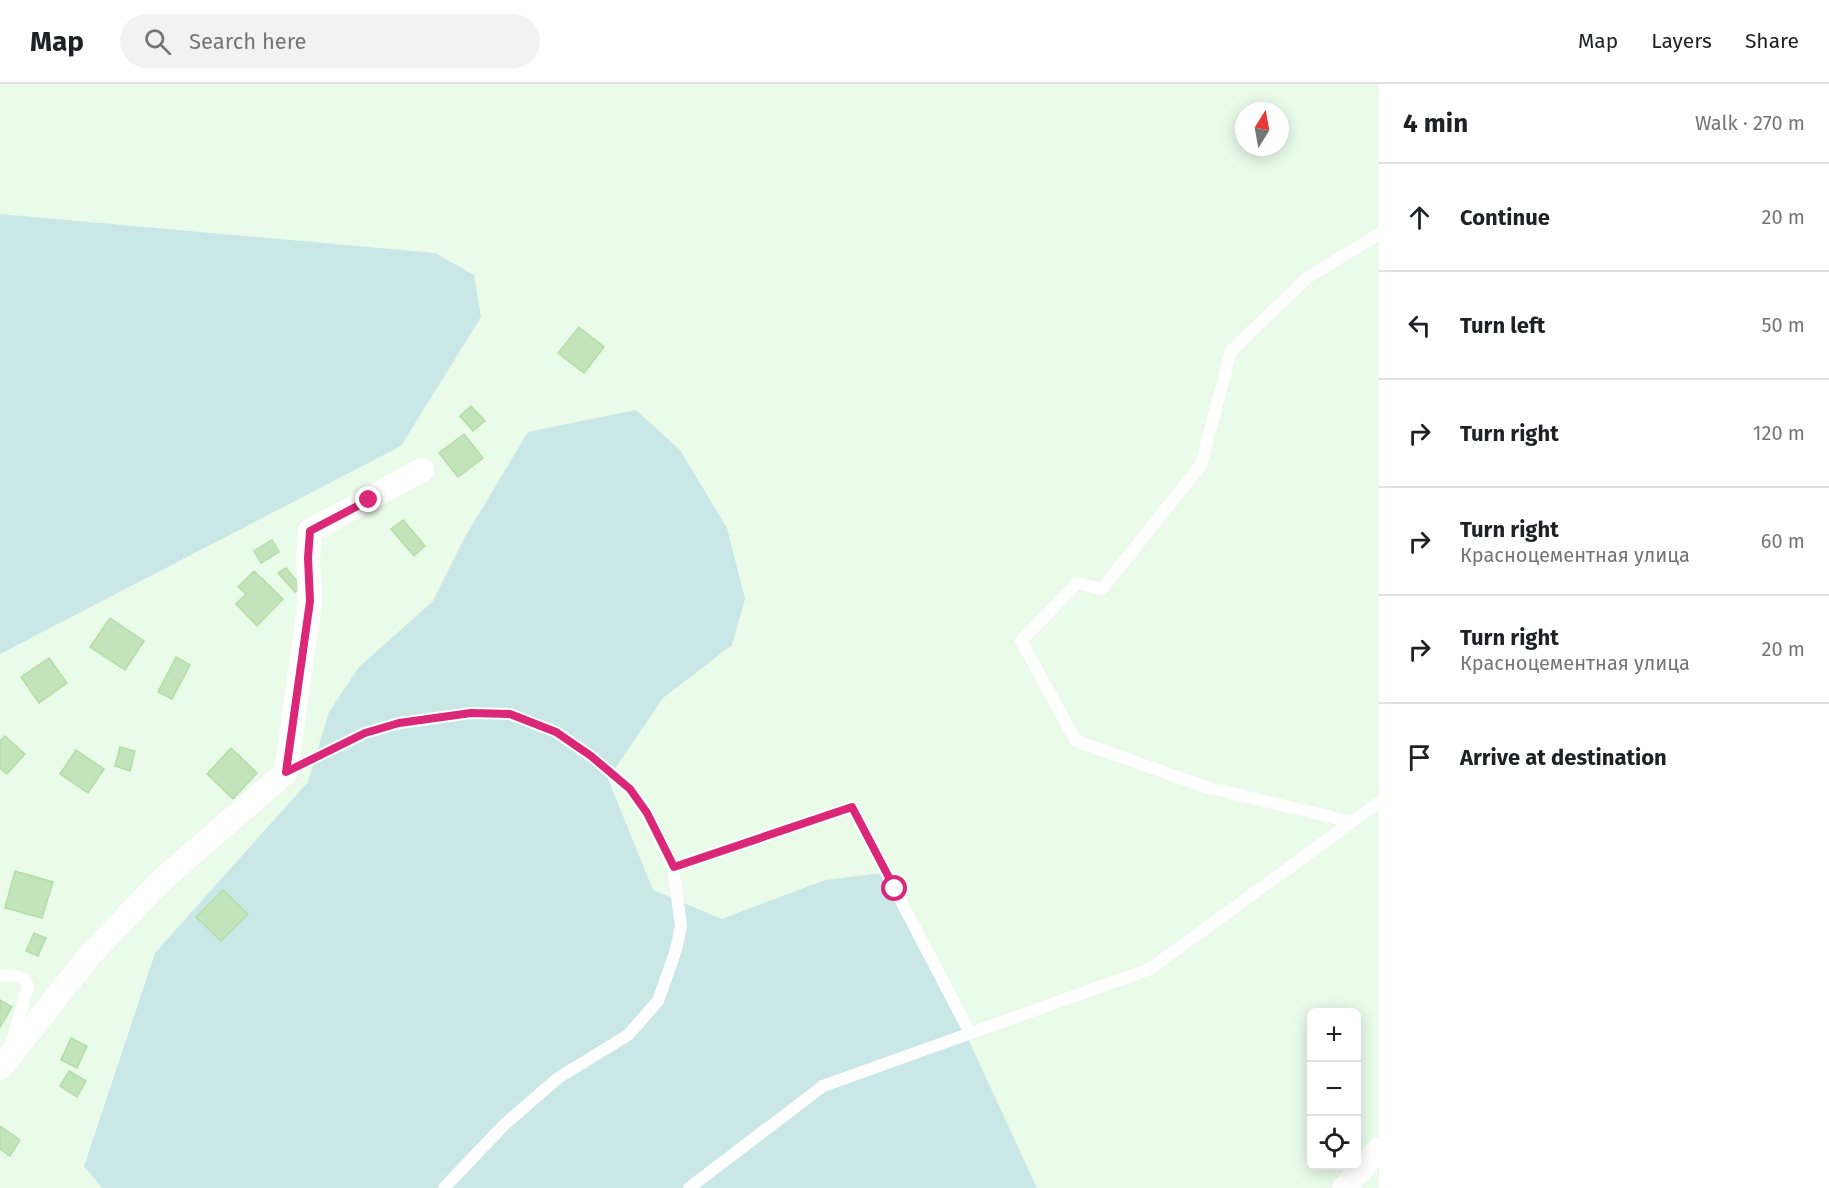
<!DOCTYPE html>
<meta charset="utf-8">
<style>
body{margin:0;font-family:"Fira Sans",sans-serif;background:#f2f2f2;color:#202124}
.controls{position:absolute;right:18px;bottom:18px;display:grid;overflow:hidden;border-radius:9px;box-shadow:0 3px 15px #0003}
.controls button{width:54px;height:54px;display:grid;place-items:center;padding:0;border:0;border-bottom:2px solid #e0e0e0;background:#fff;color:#202124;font:30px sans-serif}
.compass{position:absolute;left:1235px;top:18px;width:54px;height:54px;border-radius:50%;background:#fff;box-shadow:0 3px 15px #0003;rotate:11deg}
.stop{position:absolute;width:18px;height:18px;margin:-14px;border:4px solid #db2777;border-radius:50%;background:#fff}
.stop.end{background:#db2777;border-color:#fff;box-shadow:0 2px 6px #0008}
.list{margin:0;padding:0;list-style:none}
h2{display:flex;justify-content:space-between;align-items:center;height:78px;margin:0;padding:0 24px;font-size:26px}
h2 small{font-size:20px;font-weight:400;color:#757577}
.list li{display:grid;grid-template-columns:39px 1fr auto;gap:18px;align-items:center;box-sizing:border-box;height:108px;padding:0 24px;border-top:2px solid #e0e0e0}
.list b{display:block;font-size:22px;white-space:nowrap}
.list p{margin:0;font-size:20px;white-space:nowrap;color:#757577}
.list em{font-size:20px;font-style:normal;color:#757577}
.icon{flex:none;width:33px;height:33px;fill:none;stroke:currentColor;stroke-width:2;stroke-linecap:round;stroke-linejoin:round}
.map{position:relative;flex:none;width:1379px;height:1104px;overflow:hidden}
header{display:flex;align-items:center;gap:36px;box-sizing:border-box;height:84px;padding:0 30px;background:#fff;border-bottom:2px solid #e0e0e0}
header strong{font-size:28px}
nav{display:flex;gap:33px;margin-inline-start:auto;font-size:21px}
.search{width:420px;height:54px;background:#f2f2f2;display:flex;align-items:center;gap:15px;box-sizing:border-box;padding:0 21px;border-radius:33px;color:#757577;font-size:22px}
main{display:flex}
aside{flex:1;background:#fff}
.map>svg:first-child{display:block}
</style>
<header>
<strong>Map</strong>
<div class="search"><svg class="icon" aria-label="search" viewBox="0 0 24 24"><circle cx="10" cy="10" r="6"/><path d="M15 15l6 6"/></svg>Search here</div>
<nav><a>Map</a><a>Layers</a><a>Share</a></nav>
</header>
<main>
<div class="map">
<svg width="1379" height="1104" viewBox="0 0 1379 1104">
<rect width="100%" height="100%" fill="#eafbea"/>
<g fill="#c9e7e7">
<polygon points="0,130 435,169 474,191 481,233 401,362 0,570"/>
<polygon points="636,326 680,366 727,444 745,515 732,561 663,614 608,695 653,806 722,835 825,796 891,788 1037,1104 102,1104 84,1082 155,869 308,698 329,628 359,583 433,517 465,453 528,348"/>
</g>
<g fill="#c3e3bb" stroke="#b2dea6" stroke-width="1.5">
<polygon points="579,243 604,263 584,289 558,269"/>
<polygon points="471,322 485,337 473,347 460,332"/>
<polygon points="464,350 483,374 458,393 439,369"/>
<polygon points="403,436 425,462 414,472 391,445"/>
<polygon points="272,456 279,468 261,479 254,467"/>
<polygon points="286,484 302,503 295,508 278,489"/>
<polygon points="254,487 283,515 257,542 236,520 246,510 238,503"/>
<polygon points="110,534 144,557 125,586 90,563"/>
<polygon points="176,573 190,581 172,615 158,608"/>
<polygon points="49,574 67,599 39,619 21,593"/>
<polygon points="5,652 25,670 7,690 0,684 0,657"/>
<polygon points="120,663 135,667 130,687 115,682"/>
<polygon points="231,664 257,689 233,715 207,690"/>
<polygon points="76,666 104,685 88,709 60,690"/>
<polygon points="15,787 53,798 42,834 5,824"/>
<polygon points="223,806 248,830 221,857 196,833"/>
<polygon points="34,849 46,854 38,872 26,867"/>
<polygon points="0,916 12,923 0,943"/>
<polygon points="71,954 87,962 77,984 61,976"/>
<polygon points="69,987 86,997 77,1013 60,1002"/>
<polygon points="0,1042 20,1056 10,1072 0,1065"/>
</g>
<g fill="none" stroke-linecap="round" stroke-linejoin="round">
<g stroke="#fff" stroke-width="12">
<polyline points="286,688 365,649 400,639 471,629 510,630 556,648 591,672 630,705 647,729 673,783 681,842 676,866 658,917 628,951 558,994 504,1041 444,1104"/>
<polyline points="1352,738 1206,703 1076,657 1021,557 1077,499 1102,505 1201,381 1231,267 1307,194 1379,150"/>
<polyline points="673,783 852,723 970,949"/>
<polyline points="0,892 12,891 25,895 28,902 12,958"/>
<polyline points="689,1104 823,1002 1150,885 1379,718"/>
</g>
<g stroke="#fff" stroke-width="24">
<polyline points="0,984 90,871 163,795 286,688 310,517 308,474 310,447 422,386"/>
<polyline points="1344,1104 1379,1065"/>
</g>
</g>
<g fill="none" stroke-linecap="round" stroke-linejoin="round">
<polyline stroke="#db2777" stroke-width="8" points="369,416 310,447 308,474 310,517 286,688 365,649 399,639 471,629 510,630 556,648 591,672 630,705 647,729 674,783 852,723 895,805"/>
</g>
</svg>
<div class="controls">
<button>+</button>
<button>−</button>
<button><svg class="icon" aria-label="locate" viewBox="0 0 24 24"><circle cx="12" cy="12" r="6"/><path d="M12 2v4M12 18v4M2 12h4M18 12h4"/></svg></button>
</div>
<svg class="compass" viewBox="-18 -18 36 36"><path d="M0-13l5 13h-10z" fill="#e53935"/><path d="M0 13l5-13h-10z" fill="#757577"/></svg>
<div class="stop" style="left:895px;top:805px"></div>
<div class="stop end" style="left:369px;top:416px"></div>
</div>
<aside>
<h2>4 min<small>Walk · 270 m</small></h2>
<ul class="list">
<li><svg class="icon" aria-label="ahead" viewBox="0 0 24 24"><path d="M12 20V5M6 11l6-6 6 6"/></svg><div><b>Continue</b></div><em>20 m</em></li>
<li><svg class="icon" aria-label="left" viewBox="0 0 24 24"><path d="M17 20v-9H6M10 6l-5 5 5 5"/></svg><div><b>Turn left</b></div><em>50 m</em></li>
<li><svg class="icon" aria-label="right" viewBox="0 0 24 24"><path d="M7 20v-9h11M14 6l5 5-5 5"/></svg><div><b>Turn right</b></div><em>120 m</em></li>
<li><svg class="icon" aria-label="right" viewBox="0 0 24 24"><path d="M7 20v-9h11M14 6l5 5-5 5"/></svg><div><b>Turn right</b><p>Красноцементная улица</p></div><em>60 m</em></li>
<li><svg class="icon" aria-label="right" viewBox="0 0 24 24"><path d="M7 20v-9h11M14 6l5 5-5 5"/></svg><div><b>Turn right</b><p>Красноцементная улица</p></div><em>20 m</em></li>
<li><svg class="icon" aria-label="arrive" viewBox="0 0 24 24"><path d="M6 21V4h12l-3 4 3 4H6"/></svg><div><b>Arrive at destination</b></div></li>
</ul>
</aside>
</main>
